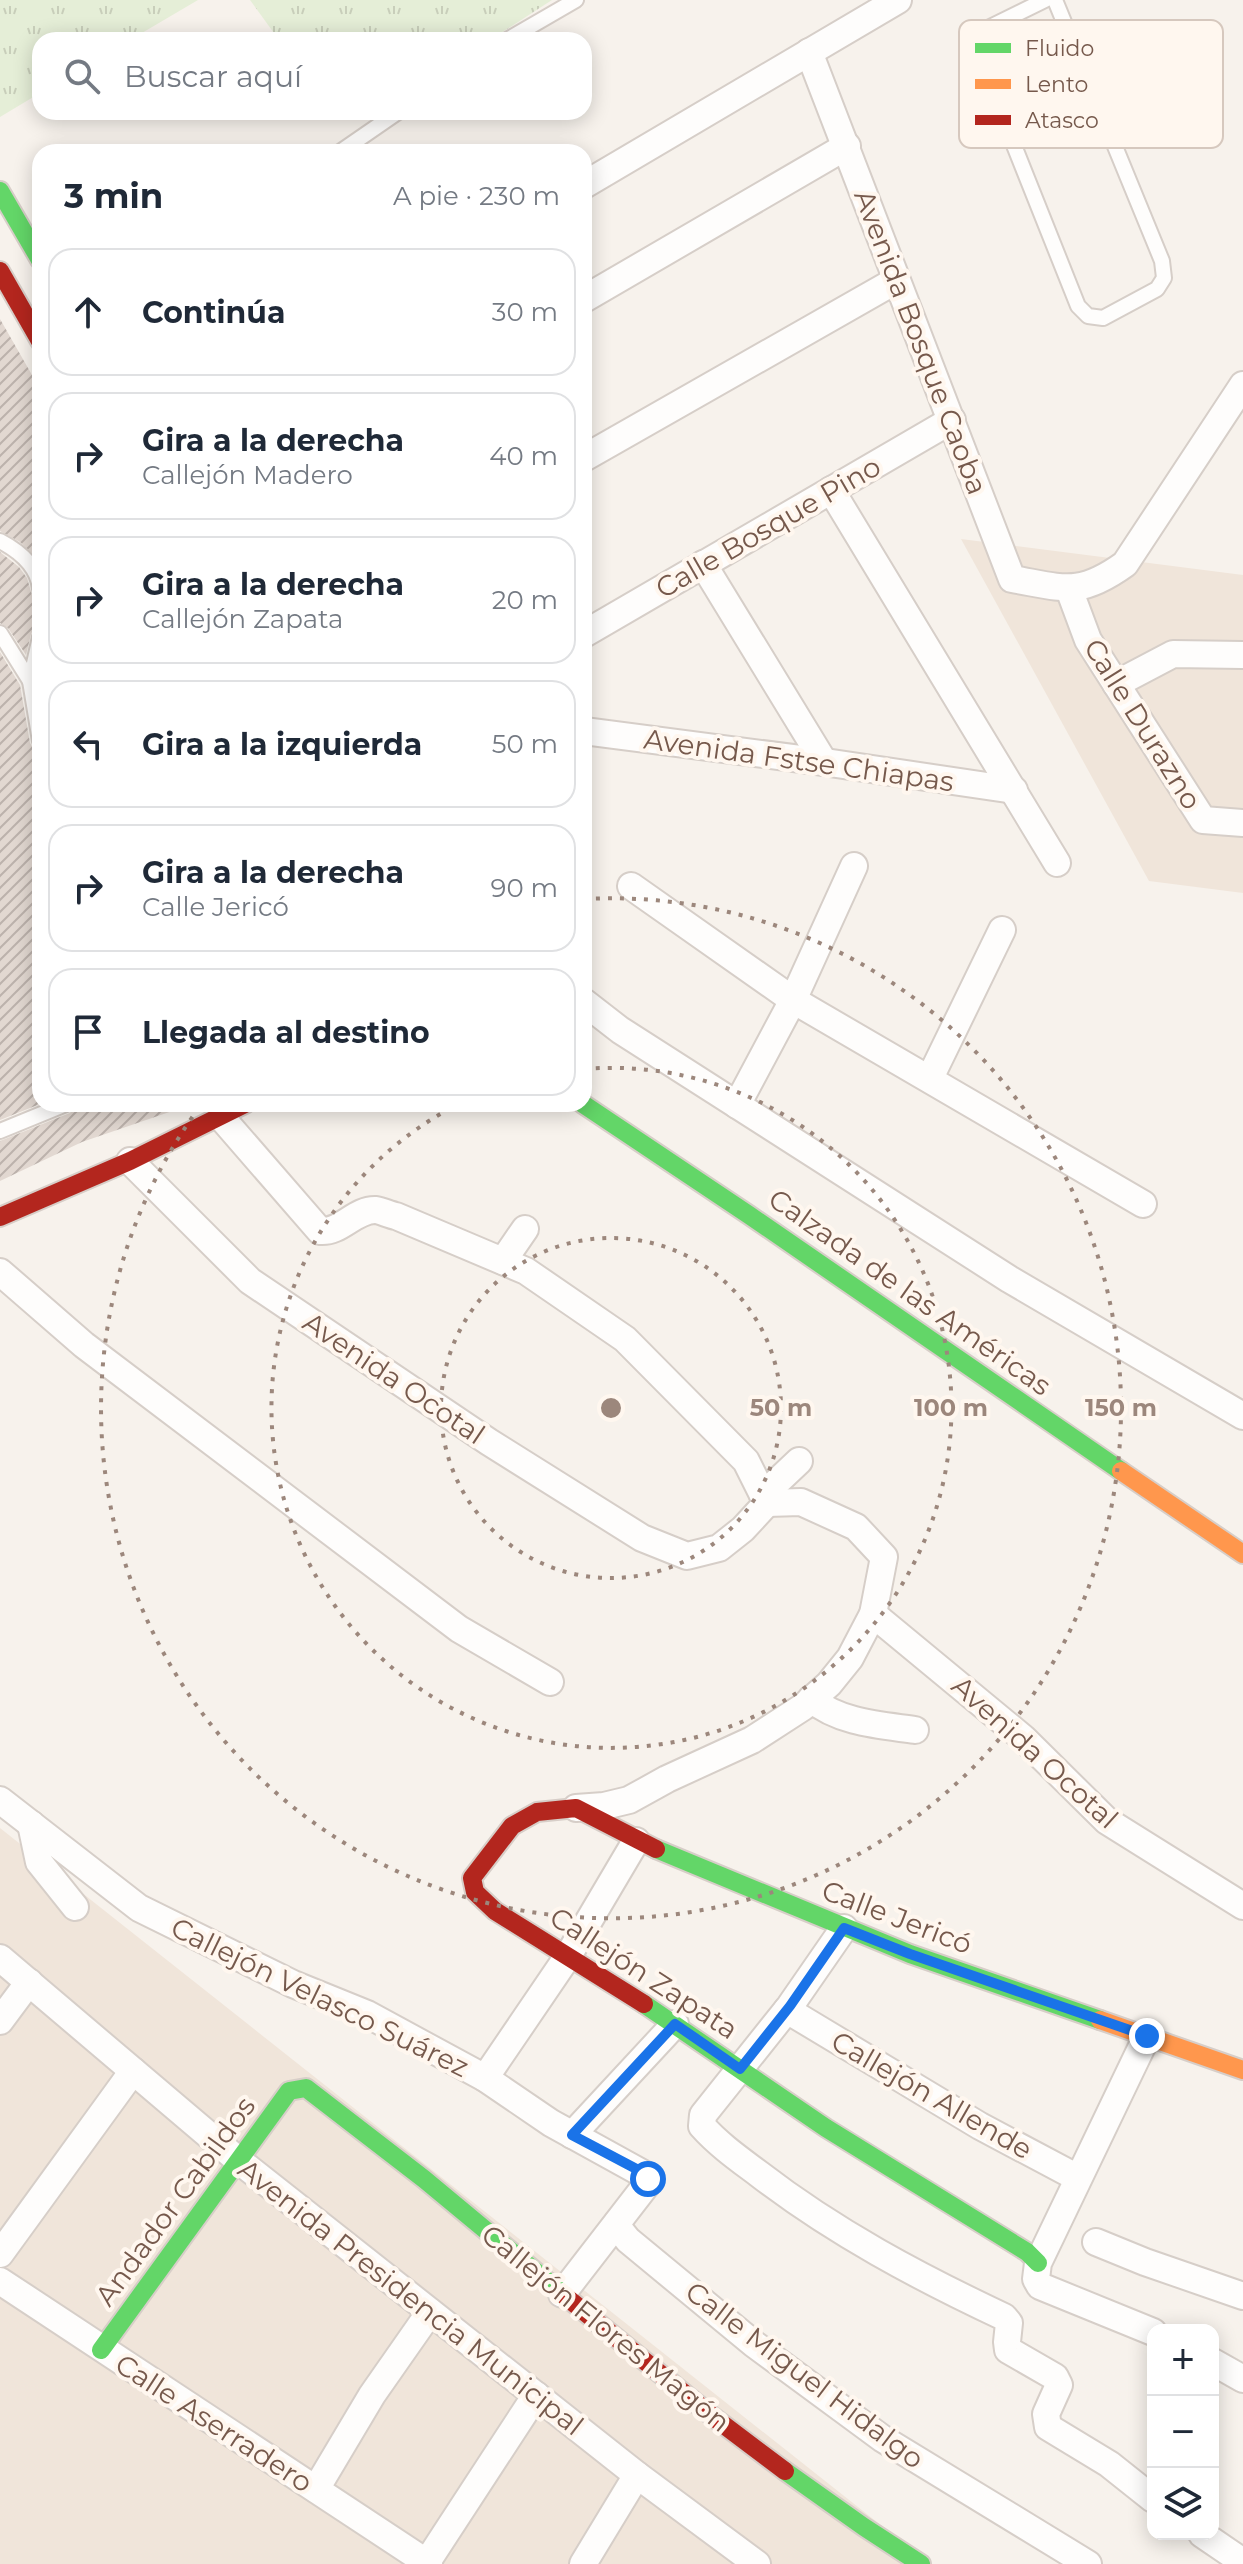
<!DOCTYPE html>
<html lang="es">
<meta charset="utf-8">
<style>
body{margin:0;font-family:Montserrat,sans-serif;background:#f2f2f3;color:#1f2937}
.controls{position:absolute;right:24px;bottom:24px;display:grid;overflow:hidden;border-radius:16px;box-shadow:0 4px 20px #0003}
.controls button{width:72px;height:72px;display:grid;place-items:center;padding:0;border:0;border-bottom:2px solid #e0e1e3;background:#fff;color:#1f2937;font:40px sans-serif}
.stop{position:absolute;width:24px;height:24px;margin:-18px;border:6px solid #1a73e8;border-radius:50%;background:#fff}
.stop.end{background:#1a73e8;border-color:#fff;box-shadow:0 2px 8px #0008}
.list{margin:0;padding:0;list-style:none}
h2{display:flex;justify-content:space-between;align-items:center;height:104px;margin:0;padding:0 32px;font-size:34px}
h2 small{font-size:26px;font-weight:400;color:#747a83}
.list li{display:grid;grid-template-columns:52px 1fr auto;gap:24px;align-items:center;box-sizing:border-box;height:128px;margin:0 16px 16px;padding:0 16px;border:2px solid #e0e1e3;border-radius:24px}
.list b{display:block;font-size:30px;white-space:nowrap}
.list p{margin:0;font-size:26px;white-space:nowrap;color:#747a83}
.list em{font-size:26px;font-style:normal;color:#747a83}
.icon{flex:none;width:44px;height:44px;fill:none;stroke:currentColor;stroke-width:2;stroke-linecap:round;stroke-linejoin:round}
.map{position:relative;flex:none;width:1243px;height:2564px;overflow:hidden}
.search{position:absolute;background:#fff;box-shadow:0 4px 20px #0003;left:32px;top:32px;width:560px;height:88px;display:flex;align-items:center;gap:20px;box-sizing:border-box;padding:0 28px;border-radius:24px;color:#747a83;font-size:30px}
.panel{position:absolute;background:#fff;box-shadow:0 4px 20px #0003;left:32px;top:144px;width:560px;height:968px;border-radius:24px}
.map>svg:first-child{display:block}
</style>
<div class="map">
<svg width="1243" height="2564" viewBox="0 0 1243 2564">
<defs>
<pattern id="park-tufts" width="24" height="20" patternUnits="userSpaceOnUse" patternTransform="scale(2)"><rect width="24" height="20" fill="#e5eed7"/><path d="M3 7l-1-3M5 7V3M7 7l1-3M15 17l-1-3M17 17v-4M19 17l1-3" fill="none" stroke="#c8ceba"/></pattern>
<pattern id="building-hatch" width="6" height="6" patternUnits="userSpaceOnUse" patternTransform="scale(2)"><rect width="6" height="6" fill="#e2d8d1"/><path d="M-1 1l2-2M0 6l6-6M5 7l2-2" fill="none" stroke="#bcb2ac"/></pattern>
</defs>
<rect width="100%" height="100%" fill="#f7f2ec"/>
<g fill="#f0e5da">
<polygon points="961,539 1243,575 1243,893 1149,881"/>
<polygon points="0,1828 930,2564 0,2564"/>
</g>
<g fill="url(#park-tufts)">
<polygon points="0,0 198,0 130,40 40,40 40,93 0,117"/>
<polygon points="250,0 552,0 490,40 279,40"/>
</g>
<g fill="url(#building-hatch)">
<polygon points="0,319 40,389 40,561 20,542 0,531"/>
<polygon points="0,552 19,567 27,578 32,595 40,599 40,627 33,630 31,634 26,655 8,628 0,623"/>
<polygon points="0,652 20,685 30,743 33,748 40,751 40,1104 0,1120"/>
<polygon points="76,1104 183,1104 184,1107 82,1142 0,1181 0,1141 70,1113"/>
</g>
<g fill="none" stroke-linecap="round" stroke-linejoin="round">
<defs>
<g id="lane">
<polyline points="1045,0 988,28 983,41 982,65 1078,306 1088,316 1103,318 1157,289 1164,278 1162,261 1055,0"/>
<polyline points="507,40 576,0"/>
<polyline points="340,152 398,112"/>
<path d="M0,541C19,551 38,566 40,589"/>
<polyline points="0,633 30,681"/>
<polyline points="40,637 30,681 40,741"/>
<polyline points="0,1131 66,1104"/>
</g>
<g id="street">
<path d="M809,52L1012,579C1064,588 1079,597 1125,564L1243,385"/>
<polyline points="584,185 898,0"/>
<polyline points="584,299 847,146"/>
<polyline points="584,458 895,281"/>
<polyline points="831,490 1057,863"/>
<polyline points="703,564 824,762"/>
<polyline points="1069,589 1088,640 1203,820 1243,823"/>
<polyline points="584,634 952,420"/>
<polyline points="1116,684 1173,654 1243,655"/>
<polyline points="584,731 824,762 1014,790"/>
<polyline points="631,886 793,1000 1143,1204"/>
<polyline points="584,1002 620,1030 1009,1279 1243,1416"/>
<polyline points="930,1078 1002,930"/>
<polyline points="737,1105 793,1000 854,866"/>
<path d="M221,1117L320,1231C341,1233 355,1209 376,1210C382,1211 390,1215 396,1216L526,1271L625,1339L746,1461L767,1503"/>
<polyline points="130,1161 250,1281 489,1442 642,1538 687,1556 719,1548 743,1529 767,1503"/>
<polyline points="503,1261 525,1229"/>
<polyline points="0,1272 84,1345 459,1629 550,1682"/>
<polyline points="763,1495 799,1461"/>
<polyline points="873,1614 1023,1738 1107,1821 1243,1906"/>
<path d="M811,1699C840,1723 880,1725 915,1730"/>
<polyline points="0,1800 139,1908 293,1984 367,2014 485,2078 551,2123 647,2176 647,2184 562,2294"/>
<polyline points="576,1808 604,1806 629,1800 667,1779 752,1740 803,1707 829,1684 850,1658 873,1614 884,1557 856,1527 801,1502 767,1503"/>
<polyline points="31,1824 39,1862 75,1907"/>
<path d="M844,1928L790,2006L703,2115L702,2126C719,2145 739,2159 759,2174C834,2232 919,2277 1004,2317L1009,2323L1007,2342L1008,2350L1055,2377L1059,2385L1046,2414L1048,2427L1109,2464L1153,2499"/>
<polyline points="0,1958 238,2160 637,2475 757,2564"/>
<polyline points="787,2010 980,2126 1078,2178"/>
<polyline points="0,2021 29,1982"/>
<polyline points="1147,2036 1038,2263 1036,2279 1040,2286 1153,2332"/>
<polyline points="485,2078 568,1956 636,1841"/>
<polyline points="572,2135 675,2024"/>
<polyline points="618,2222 620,2230 628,2240 754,2344 883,2439 1088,2564"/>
<polyline points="1096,2242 1145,2262 1243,2296"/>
<polyline points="0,2254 133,2071"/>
<polyline points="0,2281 429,2564"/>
<polyline points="1213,2362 1243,2379"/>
<polyline points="316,2489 372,2395 430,2312"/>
<polyline points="1202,2534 1243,2562"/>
<polyline points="427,2562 536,2395"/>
<polyline points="583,2564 637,2475"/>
</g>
<g id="fast">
<polyline points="0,191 40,260"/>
<polyline points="583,1104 749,1215 1121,1471"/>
<polyline points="656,1849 910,1954 1100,2020"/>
<polyline points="644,2004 826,2128 1027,2252 1038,2263"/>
<polyline points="101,2350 289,2091 306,2088 424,2179 565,2296"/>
<polyline points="785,2471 864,2527 921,2564"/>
</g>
<g id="slow">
<polyline points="1121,1471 1243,1554"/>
<polyline points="1100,2020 1243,2070"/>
</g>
<g id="jam">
<polyline points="0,271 40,341"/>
<polyline points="0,1217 130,1161 245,1104"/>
<polyline points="644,2004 495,1911 475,1892 472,1878 512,1826 537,1812 576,1808 656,1849"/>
<polyline points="565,2296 712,2416 785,2471"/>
</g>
</defs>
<use href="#lane" stroke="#d6cec8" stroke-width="18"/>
<use href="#street" stroke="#d6cec8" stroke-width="30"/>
<use href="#fast" stroke="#d7cec8" stroke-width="22"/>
<use href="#slow" stroke="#d7cec8" stroke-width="22"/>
<use href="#jam" stroke="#d7cec8" stroke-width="22"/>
<use href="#lane" stroke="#fefdfc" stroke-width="14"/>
<use href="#street" stroke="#fefdfc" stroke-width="26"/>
<use href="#fast" stroke="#63d668" stroke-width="18"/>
<use href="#slow" stroke="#ff974d" stroke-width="18"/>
<use href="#jam" stroke="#b3261e" stroke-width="18"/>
</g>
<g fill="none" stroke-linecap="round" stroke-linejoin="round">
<polyline stroke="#1a73e8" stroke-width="10" points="648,2179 644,2173 572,2135 675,2024 740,2069 790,2006 844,1928 910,1954 1147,2036"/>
</g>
<g fill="none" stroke="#9c877c" stroke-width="4" stroke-dasharray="4 8">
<circle cx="611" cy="1408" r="170"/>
<path d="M584 1069A340 340 0 1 1 457 1105"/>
<path d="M584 899A510 510 0 1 1 201 1105"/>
</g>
<g text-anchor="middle" stroke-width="8" stroke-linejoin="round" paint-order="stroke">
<g font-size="28" fill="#76594c" stroke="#fff7ef">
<text transform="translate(921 342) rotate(69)" y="10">Avenida Bosque Caoba</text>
<text transform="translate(768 527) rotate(-30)" y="10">Calle Bosque Pino</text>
<text transform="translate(1143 724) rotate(58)" y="10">Calle Durazno</text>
<text transform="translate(799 760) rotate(8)" y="10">Avenida Fstse Chiapas</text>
<text transform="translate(910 1292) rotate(35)" y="10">Calzada de las Américas</text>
<text transform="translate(394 1378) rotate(34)" y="10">Avenida Ocotal</text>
<text transform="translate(1035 1752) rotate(42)" y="10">Avenida Ocotal</text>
<text transform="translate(897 1917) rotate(21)" y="10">Calle Jericó</text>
<text transform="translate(644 1973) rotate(33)" y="10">Callejón Zapata</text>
<text transform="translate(320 1997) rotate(26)" y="10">Callejón Velasco Suárez</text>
<text transform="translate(932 2095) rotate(30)" y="10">Callejón Allende</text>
<text transform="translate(175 2201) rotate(-54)" y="10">Andador Cabildos</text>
<text transform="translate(411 2297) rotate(38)" y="10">Avenida Presidencia Municipal</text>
<text transform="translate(606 2328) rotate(39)" y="10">Callejón Flores Magón</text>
<text transform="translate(805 2375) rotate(37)" y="10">Calle Miguel Hidalgo</text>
<text transform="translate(214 2423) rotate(33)" y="10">Calle Aserradero</text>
</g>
</g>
<rect x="959" y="20" width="264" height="128" rx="12" fill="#fff7ef" stroke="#d6c8be" stroke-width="2"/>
<rect x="975" y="43" width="36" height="10" fill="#63d668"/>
<rect x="975" y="79" width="36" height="10" fill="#ff974d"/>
<rect x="975" y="115" width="36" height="10" fill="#b3261e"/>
<g font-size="22" fill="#76594c">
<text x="1025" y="56">Fluido</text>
<text x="1025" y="92">Lento</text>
<text x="1025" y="128">Atasco</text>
</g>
<circle cx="611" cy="1408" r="12" fill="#9c877c" stroke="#fff7ef" stroke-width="4"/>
<g font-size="24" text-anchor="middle" font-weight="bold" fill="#9c877c" stroke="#fff7ef" stroke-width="8" stroke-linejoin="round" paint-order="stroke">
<text x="781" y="1416">50 m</text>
<text x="951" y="1416">100 m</text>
<text x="1121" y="1416">150 m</text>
</g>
</svg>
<div class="controls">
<button>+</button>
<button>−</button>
<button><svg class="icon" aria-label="layers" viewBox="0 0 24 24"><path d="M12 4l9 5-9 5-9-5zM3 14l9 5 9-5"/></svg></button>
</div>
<div class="stop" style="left:648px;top:2179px"></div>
<div class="stop end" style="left:1147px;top:2036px"></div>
<div class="search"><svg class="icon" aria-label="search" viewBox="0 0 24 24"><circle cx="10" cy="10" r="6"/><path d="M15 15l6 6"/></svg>Buscar aquí</div>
<section class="panel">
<h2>3 min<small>A pie · 230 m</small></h2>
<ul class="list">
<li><svg class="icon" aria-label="ahead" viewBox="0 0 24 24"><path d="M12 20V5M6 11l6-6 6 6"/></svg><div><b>Continúa</b></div><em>30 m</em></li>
<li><svg class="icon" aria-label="right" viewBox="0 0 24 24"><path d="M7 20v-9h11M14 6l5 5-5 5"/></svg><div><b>Gira a la derecha</b><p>Callejón Madero</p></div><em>40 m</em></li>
<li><svg class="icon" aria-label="right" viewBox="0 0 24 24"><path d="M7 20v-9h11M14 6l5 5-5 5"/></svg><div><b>Gira a la derecha</b><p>Callejón Zapata</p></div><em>20 m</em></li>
<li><svg class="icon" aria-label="left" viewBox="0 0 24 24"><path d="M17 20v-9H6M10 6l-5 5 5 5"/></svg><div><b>Gira a la izquierda</b></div><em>50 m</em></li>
<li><svg class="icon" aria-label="right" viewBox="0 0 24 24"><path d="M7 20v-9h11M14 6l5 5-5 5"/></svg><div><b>Gira a la derecha</b><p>Calle Jericó</p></div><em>90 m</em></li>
<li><svg class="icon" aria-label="arrive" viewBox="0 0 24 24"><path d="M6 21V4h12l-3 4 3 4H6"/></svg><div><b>Llegada al destino</b></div></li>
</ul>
</section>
</div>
